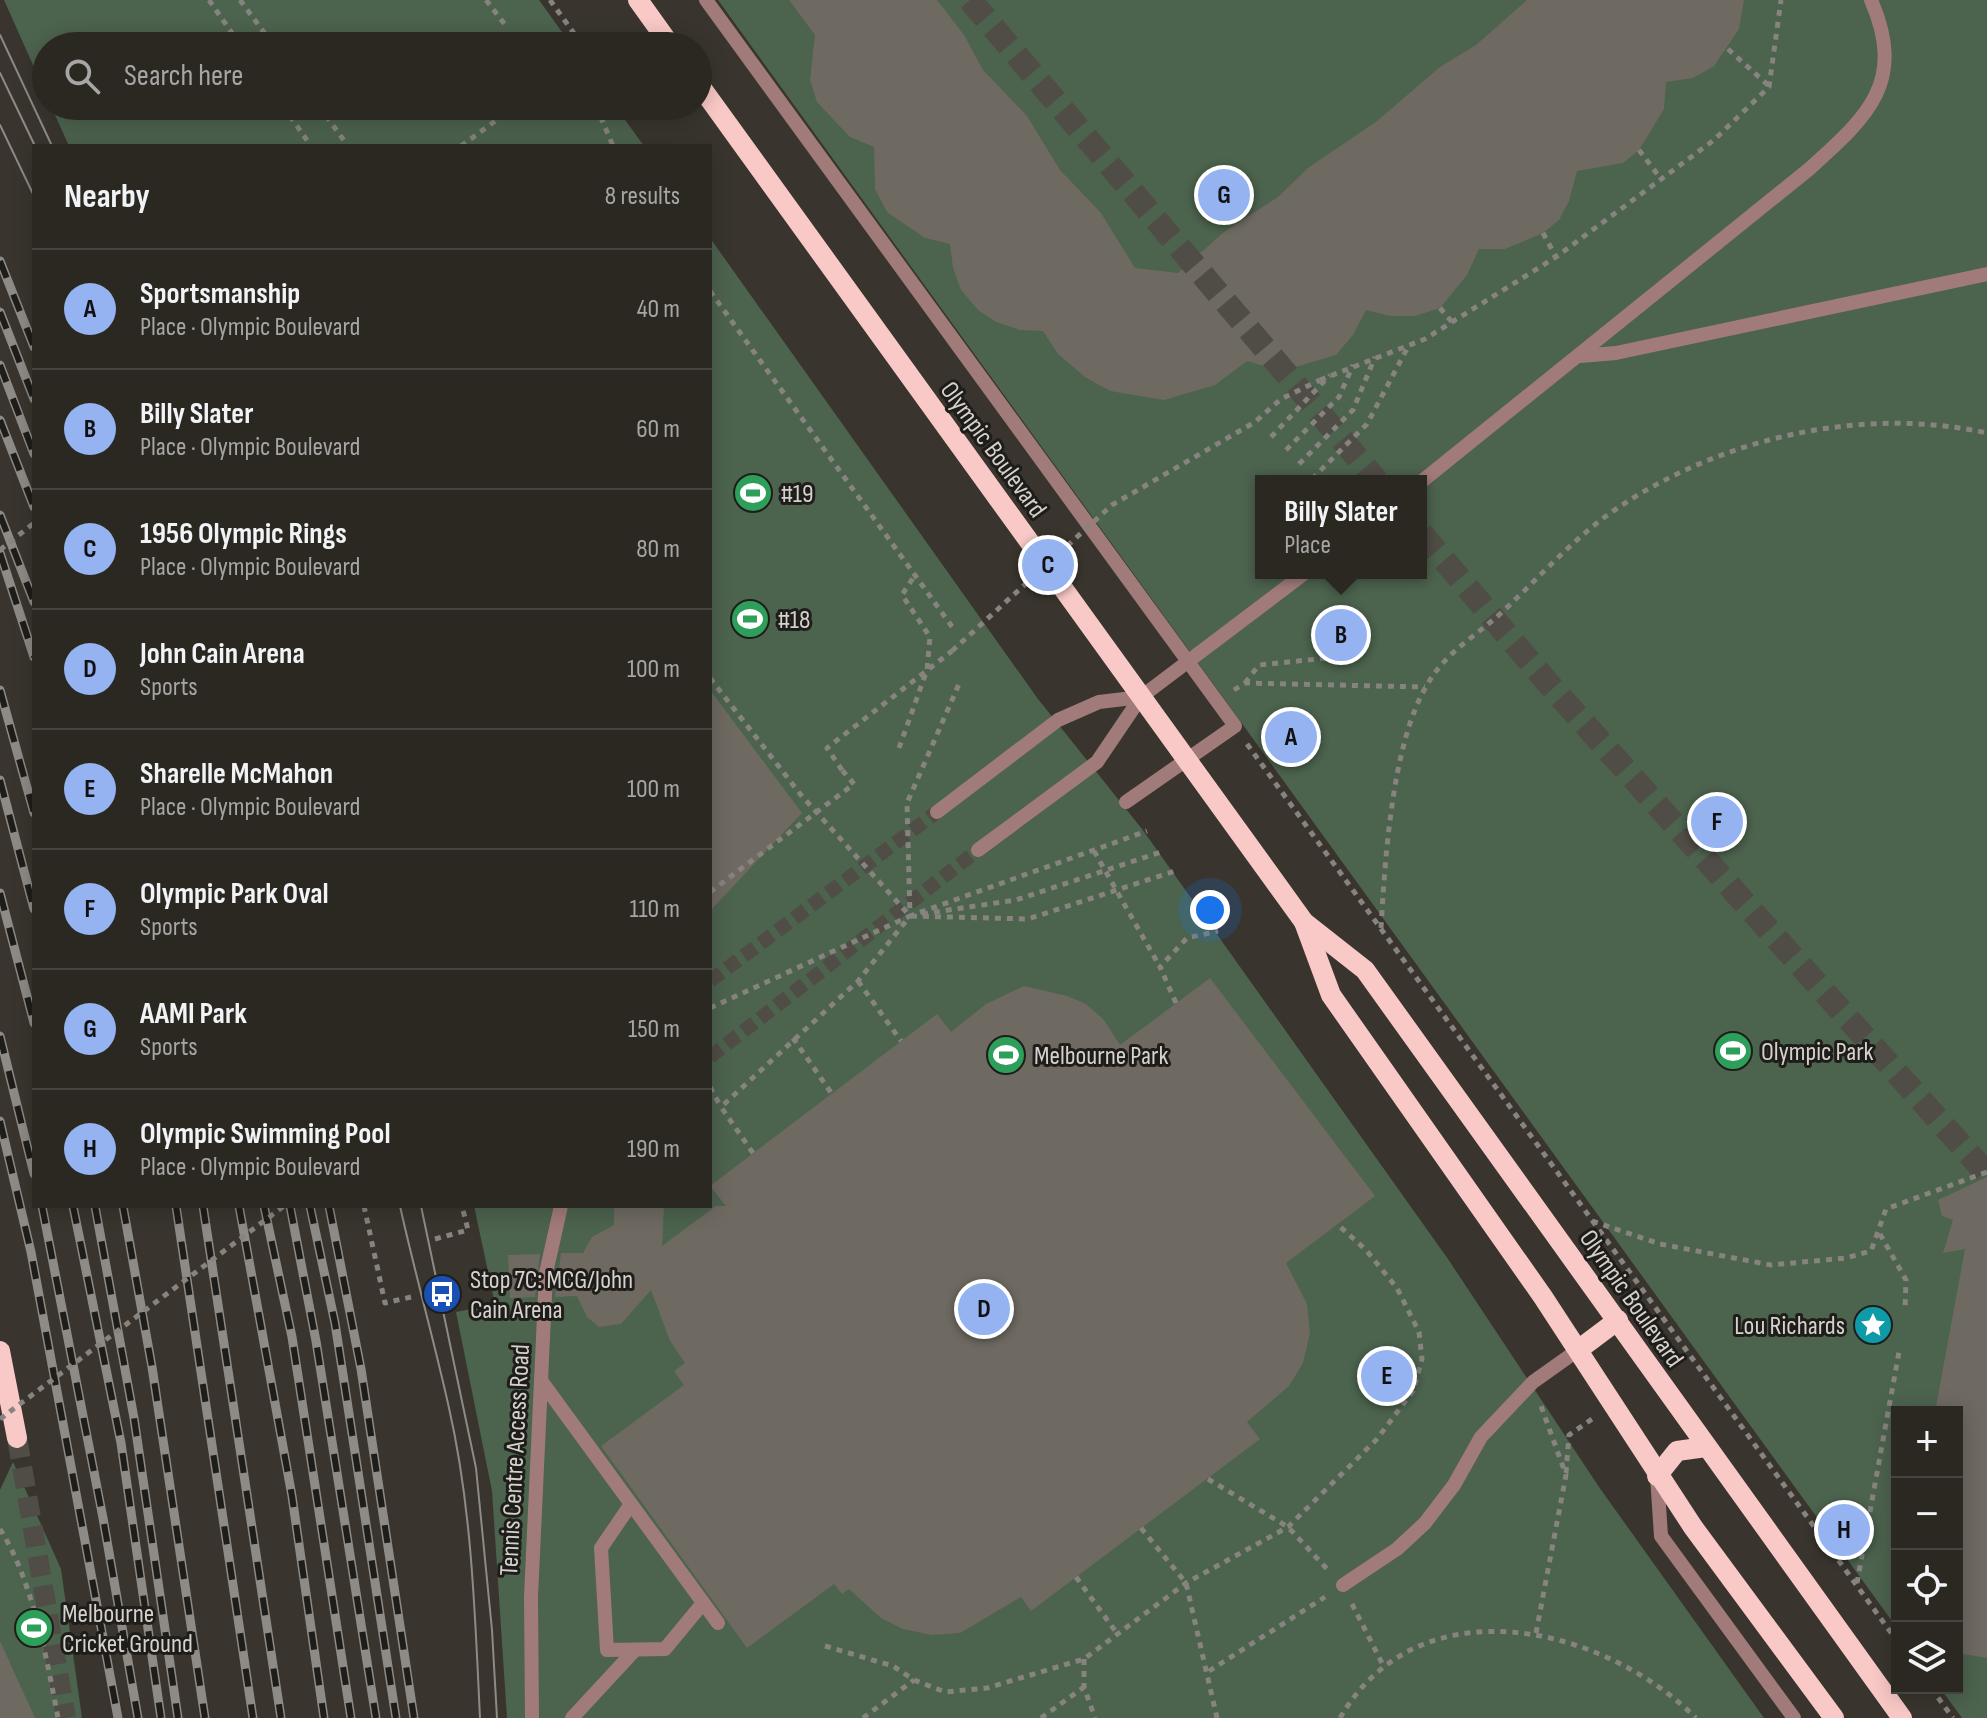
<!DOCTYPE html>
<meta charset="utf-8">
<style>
body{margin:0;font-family:"Sofia Sans Condensed",sans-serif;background:#37342f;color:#f1f3f6}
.controls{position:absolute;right:24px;bottom:24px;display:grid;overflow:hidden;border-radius:0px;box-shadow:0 4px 20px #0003}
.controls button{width:72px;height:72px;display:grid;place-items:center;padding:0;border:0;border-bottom:2px solid #474440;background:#2b2822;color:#f1f3f6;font:40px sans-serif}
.you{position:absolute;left:1210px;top:910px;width:28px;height:28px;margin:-20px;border:6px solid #fff;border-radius:50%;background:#1a73e8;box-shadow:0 0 0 12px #1a73e833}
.badge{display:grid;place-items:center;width:52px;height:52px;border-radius:50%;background:#95b2f1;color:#111;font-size:26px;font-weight:700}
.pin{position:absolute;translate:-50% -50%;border:4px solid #fff;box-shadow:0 2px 8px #0006}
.popup{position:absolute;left:1255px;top:475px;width:172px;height:104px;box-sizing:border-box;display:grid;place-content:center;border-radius:0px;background:#2b2822;filter:drop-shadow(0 2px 6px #0005);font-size:26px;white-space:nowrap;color:#a6a6a5}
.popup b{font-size:30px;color:#f1f3f6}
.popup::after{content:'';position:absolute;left:50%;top:100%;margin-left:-16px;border:16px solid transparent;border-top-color:#2b2822}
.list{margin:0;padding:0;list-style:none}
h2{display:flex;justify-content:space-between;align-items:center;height:104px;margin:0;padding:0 32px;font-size:34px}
h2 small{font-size:26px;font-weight:400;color:#a6a6a5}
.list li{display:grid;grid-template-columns:52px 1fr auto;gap:24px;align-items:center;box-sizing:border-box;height:120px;padding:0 32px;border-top:2px solid #474440}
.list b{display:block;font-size:30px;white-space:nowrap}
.list p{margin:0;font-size:26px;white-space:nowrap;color:#a6a6a5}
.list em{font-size:26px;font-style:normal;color:#a6a6a5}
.icon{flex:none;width:44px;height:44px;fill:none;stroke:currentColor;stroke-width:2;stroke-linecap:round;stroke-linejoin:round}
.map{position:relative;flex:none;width:1987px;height:1718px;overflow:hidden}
.search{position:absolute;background:#2b2822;box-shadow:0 4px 20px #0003;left:32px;top:32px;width:680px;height:88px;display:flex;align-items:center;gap:20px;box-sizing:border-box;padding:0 28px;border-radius:44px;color:#a6a6a5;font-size:30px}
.panel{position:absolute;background:#2b2822;box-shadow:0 4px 20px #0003;left:32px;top:144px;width:680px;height:1064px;border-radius:0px}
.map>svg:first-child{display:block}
</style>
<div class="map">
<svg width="1987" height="1718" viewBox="0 0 1987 1718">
<rect width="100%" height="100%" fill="#39352e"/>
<g fill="#4c634e" fill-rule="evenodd">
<polygon points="4,0 539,0 572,46 46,46 46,94"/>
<path d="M718,0H1987V1718H1962L1940,1688H1957V1412H1897V1628ZM1261,481H1421V573H1261Z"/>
<polygon points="51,106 615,106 644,146 69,146"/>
<polygon points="710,238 1038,699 1142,829 1448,1259 1599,1487 1764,1718 507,1718 492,1491 456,1312 495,1304 474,1206 710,1206"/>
<polygon points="13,1462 61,1569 82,1718 0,1718 0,1490"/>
</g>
<g fill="#6e6a62">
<polygon points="789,0 937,0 964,35 983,70 1027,116 1060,170 1101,213 1135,268 1178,273 1224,232 1278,197 1308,168 1377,121 1440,67 1476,45 1527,0 1744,0 1739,29 1714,66 1693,78 1666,82 1664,109 1639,150 1623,163 1577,171 1569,201 1559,220 1543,233 1505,249 1479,249 1467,275 1440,308 1415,316 1390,316 1366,310 1353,335 1336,355 1292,368 1271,368 1247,361 1215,385 1164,400 1110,391 1085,377 1058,354 1043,331 1020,330 996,322 978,310 961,290 953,268 950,244 925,238 887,212 875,189 874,147 850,137 817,102 810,80 815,35"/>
<polygon points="710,690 802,813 710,911"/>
<polygon points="1210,978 1375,1196 1286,1263 1307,1304 1310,1333 1303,1363 1289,1386 1247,1422 1260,1439 1031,1611 1021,1597 960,1633 932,1635 903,1629 881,1618 849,1589 842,1594 834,1584 747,1648 601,1446 684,1385 674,1371 685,1363 670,1341 651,1290 621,1324 599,1327 587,1317 577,1296 555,1297 561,1253 583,1253 592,1237 614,1225 614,1206 664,1206 662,1246 716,1206 726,1206 710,1186 937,1014 951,1032 986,1004 1024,986 1067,996 1086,1004 1104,1020 1120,1045"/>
<polygon points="1987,1177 1987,1658 1957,1653 1957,1412 1935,1412 1965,1249 1943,1253 1953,1220 1942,1216 1938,1200"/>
<polygon points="540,1254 535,1297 510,1298 508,1255"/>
<polygon points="0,1641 35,1718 0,1718"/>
</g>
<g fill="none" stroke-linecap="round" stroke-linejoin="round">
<g stroke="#504d46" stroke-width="14" stroke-dasharray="14 7" stroke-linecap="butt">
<polyline points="710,981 937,812"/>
<polyline points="710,1057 978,850"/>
</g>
<polyline stroke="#504d46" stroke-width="20" stroke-dasharray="20 10" stroke-linecap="butt" points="17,1438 66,1718"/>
<g stroke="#504d46" stroke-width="24" stroke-dasharray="24 12" stroke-linecap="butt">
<polyline points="970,0 1377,481"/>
<polyline points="1421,533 1548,683 1987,1174"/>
</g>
<g stroke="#87837e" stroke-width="5" stroke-dasharray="6 6" stroke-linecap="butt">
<polyline points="209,0 241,46"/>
<polyline points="240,0 274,46"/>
<polyline points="486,0 506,26"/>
<polyline points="550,0 583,46"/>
<polyline points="1728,49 1769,86"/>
<polyline points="283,106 311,146"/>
<polyline points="319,106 348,146"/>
<polyline points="596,106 613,146"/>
<polyline points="461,146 516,106"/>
<polyline points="1639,150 1661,179"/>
<polyline points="1543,233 1556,257"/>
<polyline points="710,291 953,628"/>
<polyline points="1440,308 1452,322"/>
<polyline points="1320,380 1425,339 1556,257 1714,140 1769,87 1781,0"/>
<polyline points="1271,437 1330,375"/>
<polyline points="1286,450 1339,397 1353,365"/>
<polyline points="1299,464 1353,410 1375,357"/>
<polyline points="1312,479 1367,424 1409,345"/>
<polyline points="710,678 801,795 910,916 1028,919 1175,871"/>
<polyline points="1245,683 1259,665 1337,657 1352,644 1348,626"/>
<polyline points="1234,690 1245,683 1425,687"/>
<polyline points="1247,744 1897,1641"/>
<polyline points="899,748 927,670 930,637 902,595 915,575"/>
<polyline points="842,770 827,748 952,651"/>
<polyline points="1094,851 1160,967"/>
<polyline points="922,914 1016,900 1161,852"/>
<path d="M1381,928C1385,860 1392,743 1427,685C1445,653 1473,638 1500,614C1540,577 1576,535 1622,505C1726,437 1864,406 1987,433"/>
<polyline points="858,981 901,1041"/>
<polyline points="1176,1003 1160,967 1187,938 1218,931"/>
<polyline points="710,1008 910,916 907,803 959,684"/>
<polyline points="793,1038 832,1094"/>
<polyline points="710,1087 721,1107"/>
<polyline points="753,1153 721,1107 858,981 910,916 1147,831"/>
<polyline points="364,1206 385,1303 411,1297"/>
<polyline points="1592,1221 1660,1244 1771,1265 1846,1258 1871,1251 1886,1209 1987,1172"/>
<polyline points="1880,1234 1906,1280 1905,1309"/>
<polyline points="435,1239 468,1230 462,1206"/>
<polyline points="1566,1473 1569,1435 1592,1419"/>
<polyline points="1208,1479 1288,1527 1328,1570"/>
<polyline points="1141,1528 1186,1583 1217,1718"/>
<path d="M0,1529C32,1579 47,1659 58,1718"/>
<polyline points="1076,1577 1116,1632"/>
<polyline points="1857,1583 1899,1352"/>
<polyline points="1352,1604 1384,1667"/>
<polyline points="1536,1633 1566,1475 1541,1406"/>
<polyline points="825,1646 893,1666 914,1680 945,1692 987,1688 1084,1659 1186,1583 1288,1527 1377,1439 1413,1391 1422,1359 1419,1332 1397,1288 1366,1250 1337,1224"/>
<polyline points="1084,1659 1084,1687 1095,1718"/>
<polyline points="1209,1671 1325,1597"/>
<polyline points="1931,1688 1953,1718"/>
<polyline points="863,1718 914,1680"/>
<polyline points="1041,1718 1084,1687"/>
<path d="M1340,1718C1419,1582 1602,1625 1696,1718"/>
</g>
<g stroke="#a17b79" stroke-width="14">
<polyline points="706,0 1235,726 1126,802"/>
<polyline points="1580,356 1616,353 1987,274"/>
<path d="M1421,482L1808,170C1867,117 1907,83 1871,0"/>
<polyline points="937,812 1058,720 1099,702 1141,697"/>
<polyline points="978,850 1097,762 1141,697 1305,573"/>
<polyline points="542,1382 718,1623"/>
<polyline points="1657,1476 1661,1536 1794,1718"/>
<polyline points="631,1504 601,1548 607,1650 665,1649 703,1603"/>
<polyline points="1343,1585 1397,1549 1425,1523 1454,1485 1481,1437 1533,1382 1578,1350"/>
<polyline points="532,1718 531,1597 546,1273 561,1206"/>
<polyline points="572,1718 635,1650"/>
</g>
<g stroke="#f9c9c7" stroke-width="20">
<polyline points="638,0 671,46"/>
<polyline points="698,83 1304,922 1365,970 1902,1718"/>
<polyline points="1304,922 1331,995 1543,1297 1693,1527 1834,1718"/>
<polyline points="1578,1350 1618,1320"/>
<polyline points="0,1351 17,1438"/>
<polyline points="1657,1476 1677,1451 1706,1447"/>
</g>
<g stroke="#8e8a85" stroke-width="2">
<polyline points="0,35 52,146"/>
<polyline points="0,73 35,146"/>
<polyline points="0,125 34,196"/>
<path d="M400,1206C415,1274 434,1340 449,1408C472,1509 475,1615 480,1718"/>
<polyline points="421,1206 476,1468 492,1630 497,1718"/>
</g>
<defs>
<g id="rail">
<polyline points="0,261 34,347"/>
<polyline points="0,312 34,399"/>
<polyline points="0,365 34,454"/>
<polyline points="0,420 34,507"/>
<polyline points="0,515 34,602"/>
<polyline points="0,553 34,657"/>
<polyline points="0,690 34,813"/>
<polyline points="0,780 34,909"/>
<polyline points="0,893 34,1023"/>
<polyline points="0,1036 34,1174"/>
<polyline points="0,1121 31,1252 118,1718"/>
<polyline points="42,1206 103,1518 138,1718"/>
<polyline points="73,1206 121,1443 161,1718"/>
<polyline points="95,1206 134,1418 178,1718"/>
<polyline points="123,1206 152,1367 205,1718"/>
<polyline points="176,1206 253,1718"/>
<polyline points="203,1206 281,1718"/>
<polyline points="239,1206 292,1496 324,1718"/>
<polyline points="264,1206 292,1337 351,1718"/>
<polyline points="290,1206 316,1341 376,1718"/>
<polyline points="310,1206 335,1323 396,1718"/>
<polyline points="329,1206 361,1369 414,1718"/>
</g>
</defs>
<use href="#rail" stroke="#8e8a85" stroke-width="9"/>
<use href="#rail" stroke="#1f1d1a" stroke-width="6" stroke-dasharray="18" stroke-linecap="butt"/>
<g stroke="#87837e" stroke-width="5" stroke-dasharray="6 6" stroke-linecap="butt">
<polyline points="0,550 34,523"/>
<polyline points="952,651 1112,505 1255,422 1281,399 1320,380"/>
<polyline points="710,892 854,784 842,770"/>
<polyline points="0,1419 284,1206"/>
</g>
</g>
<defs>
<symbol id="stadium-disc" viewBox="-11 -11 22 22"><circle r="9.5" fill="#2e9e5b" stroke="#1f1d1a"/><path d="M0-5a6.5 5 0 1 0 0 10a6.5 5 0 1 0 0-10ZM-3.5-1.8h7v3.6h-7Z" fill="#fff"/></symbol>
<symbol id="bus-disc" viewBox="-11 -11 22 22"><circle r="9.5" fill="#1a4fb4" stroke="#1f1d1a"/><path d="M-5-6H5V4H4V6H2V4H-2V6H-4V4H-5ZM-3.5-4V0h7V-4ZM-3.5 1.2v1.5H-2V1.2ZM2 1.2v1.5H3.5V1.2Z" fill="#fff"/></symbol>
<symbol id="sight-disc" viewBox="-11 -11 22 22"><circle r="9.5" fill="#0f9aa8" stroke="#1f1d1a"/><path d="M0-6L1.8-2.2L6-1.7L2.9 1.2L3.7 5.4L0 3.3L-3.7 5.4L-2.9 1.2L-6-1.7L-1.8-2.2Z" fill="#fff"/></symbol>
</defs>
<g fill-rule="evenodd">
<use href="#stadium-disc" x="731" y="471" width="44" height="44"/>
<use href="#stadium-disc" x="728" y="597" width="44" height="44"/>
<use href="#stadium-disc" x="1711" y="1029" width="44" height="44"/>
<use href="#stadium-disc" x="984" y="1033" width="44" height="44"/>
<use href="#bus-disc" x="420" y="1272" width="44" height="44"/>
<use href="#sight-disc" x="1851" y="1303" width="44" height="44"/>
<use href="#stadium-disc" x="12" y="1606" width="44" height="44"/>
</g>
<g text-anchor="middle" stroke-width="6" stroke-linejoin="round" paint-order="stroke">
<g font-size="26" fill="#d5d2ce" stroke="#1f1d1a">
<text transform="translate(994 449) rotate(54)" y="9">Olympic Boulevard</text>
<text transform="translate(1632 1298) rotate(55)" y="9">Olympic Boulevard</text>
<text transform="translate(514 1460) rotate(-87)" y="9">Tennis Centre Access Road</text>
</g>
<g font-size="26" fill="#d5d2ce" stroke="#1f1d1a" text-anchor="start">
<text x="781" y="502">#19</text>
<text x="778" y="628">#18</text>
<text x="1761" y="1060">Olympic Park</text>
<text x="1034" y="1064">Melbourne Park</text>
<text x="470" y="1288">Stop 7C: MCG/John<tspan x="470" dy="30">Cain Arena</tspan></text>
<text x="1845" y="1334" text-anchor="end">Lou Richards</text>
<text x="62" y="1622">Melbourne<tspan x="62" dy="30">Cricket Ground</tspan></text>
</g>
</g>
</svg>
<div class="controls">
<button>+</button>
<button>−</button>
<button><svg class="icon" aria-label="locate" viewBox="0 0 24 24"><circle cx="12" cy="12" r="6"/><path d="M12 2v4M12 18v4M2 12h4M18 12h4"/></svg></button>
<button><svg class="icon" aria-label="layers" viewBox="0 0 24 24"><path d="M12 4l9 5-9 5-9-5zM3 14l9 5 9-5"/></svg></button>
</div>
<div class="you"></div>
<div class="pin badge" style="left:1291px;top:737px">A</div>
<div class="pin badge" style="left:1341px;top:635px">B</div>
<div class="popup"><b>Billy Slater</b>Place</div>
<div class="pin badge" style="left:1048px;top:565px">C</div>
<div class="pin badge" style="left:984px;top:1309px">D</div>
<div class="pin badge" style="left:1387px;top:1376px">E</div>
<div class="pin badge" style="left:1717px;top:822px">F</div>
<div class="pin badge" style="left:1224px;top:195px">G</div>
<div class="pin badge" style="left:1844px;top:1530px">H</div>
<div class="search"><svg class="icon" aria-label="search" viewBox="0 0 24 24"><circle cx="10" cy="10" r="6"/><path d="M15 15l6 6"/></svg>Search here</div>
<section class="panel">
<h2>Nearby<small>8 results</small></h2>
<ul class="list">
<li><span class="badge">A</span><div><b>Sportsmanship</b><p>Place · Olympic Boulevard</p></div><em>40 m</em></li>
<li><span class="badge">B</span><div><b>Billy Slater</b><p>Place · Olympic Boulevard</p></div><em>60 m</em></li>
<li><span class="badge">C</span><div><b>1956 Olympic Rings</b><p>Place · Olympic Boulevard</p></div><em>80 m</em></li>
<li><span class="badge">D</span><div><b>John Cain Arena</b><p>Sports</p></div><em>100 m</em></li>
<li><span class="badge">E</span><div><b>Sharelle McMahon</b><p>Place · Olympic Boulevard</p></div><em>100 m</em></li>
<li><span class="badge">F</span><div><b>Olympic Park Oval</b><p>Sports</p></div><em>110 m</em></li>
<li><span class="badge">G</span><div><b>AAMI Park</b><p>Sports</p></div><em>150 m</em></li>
<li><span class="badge">H</span><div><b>Olympic Swimming Pool</b><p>Place · Olympic Boulevard</p></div><em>190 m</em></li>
</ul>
</section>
</div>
